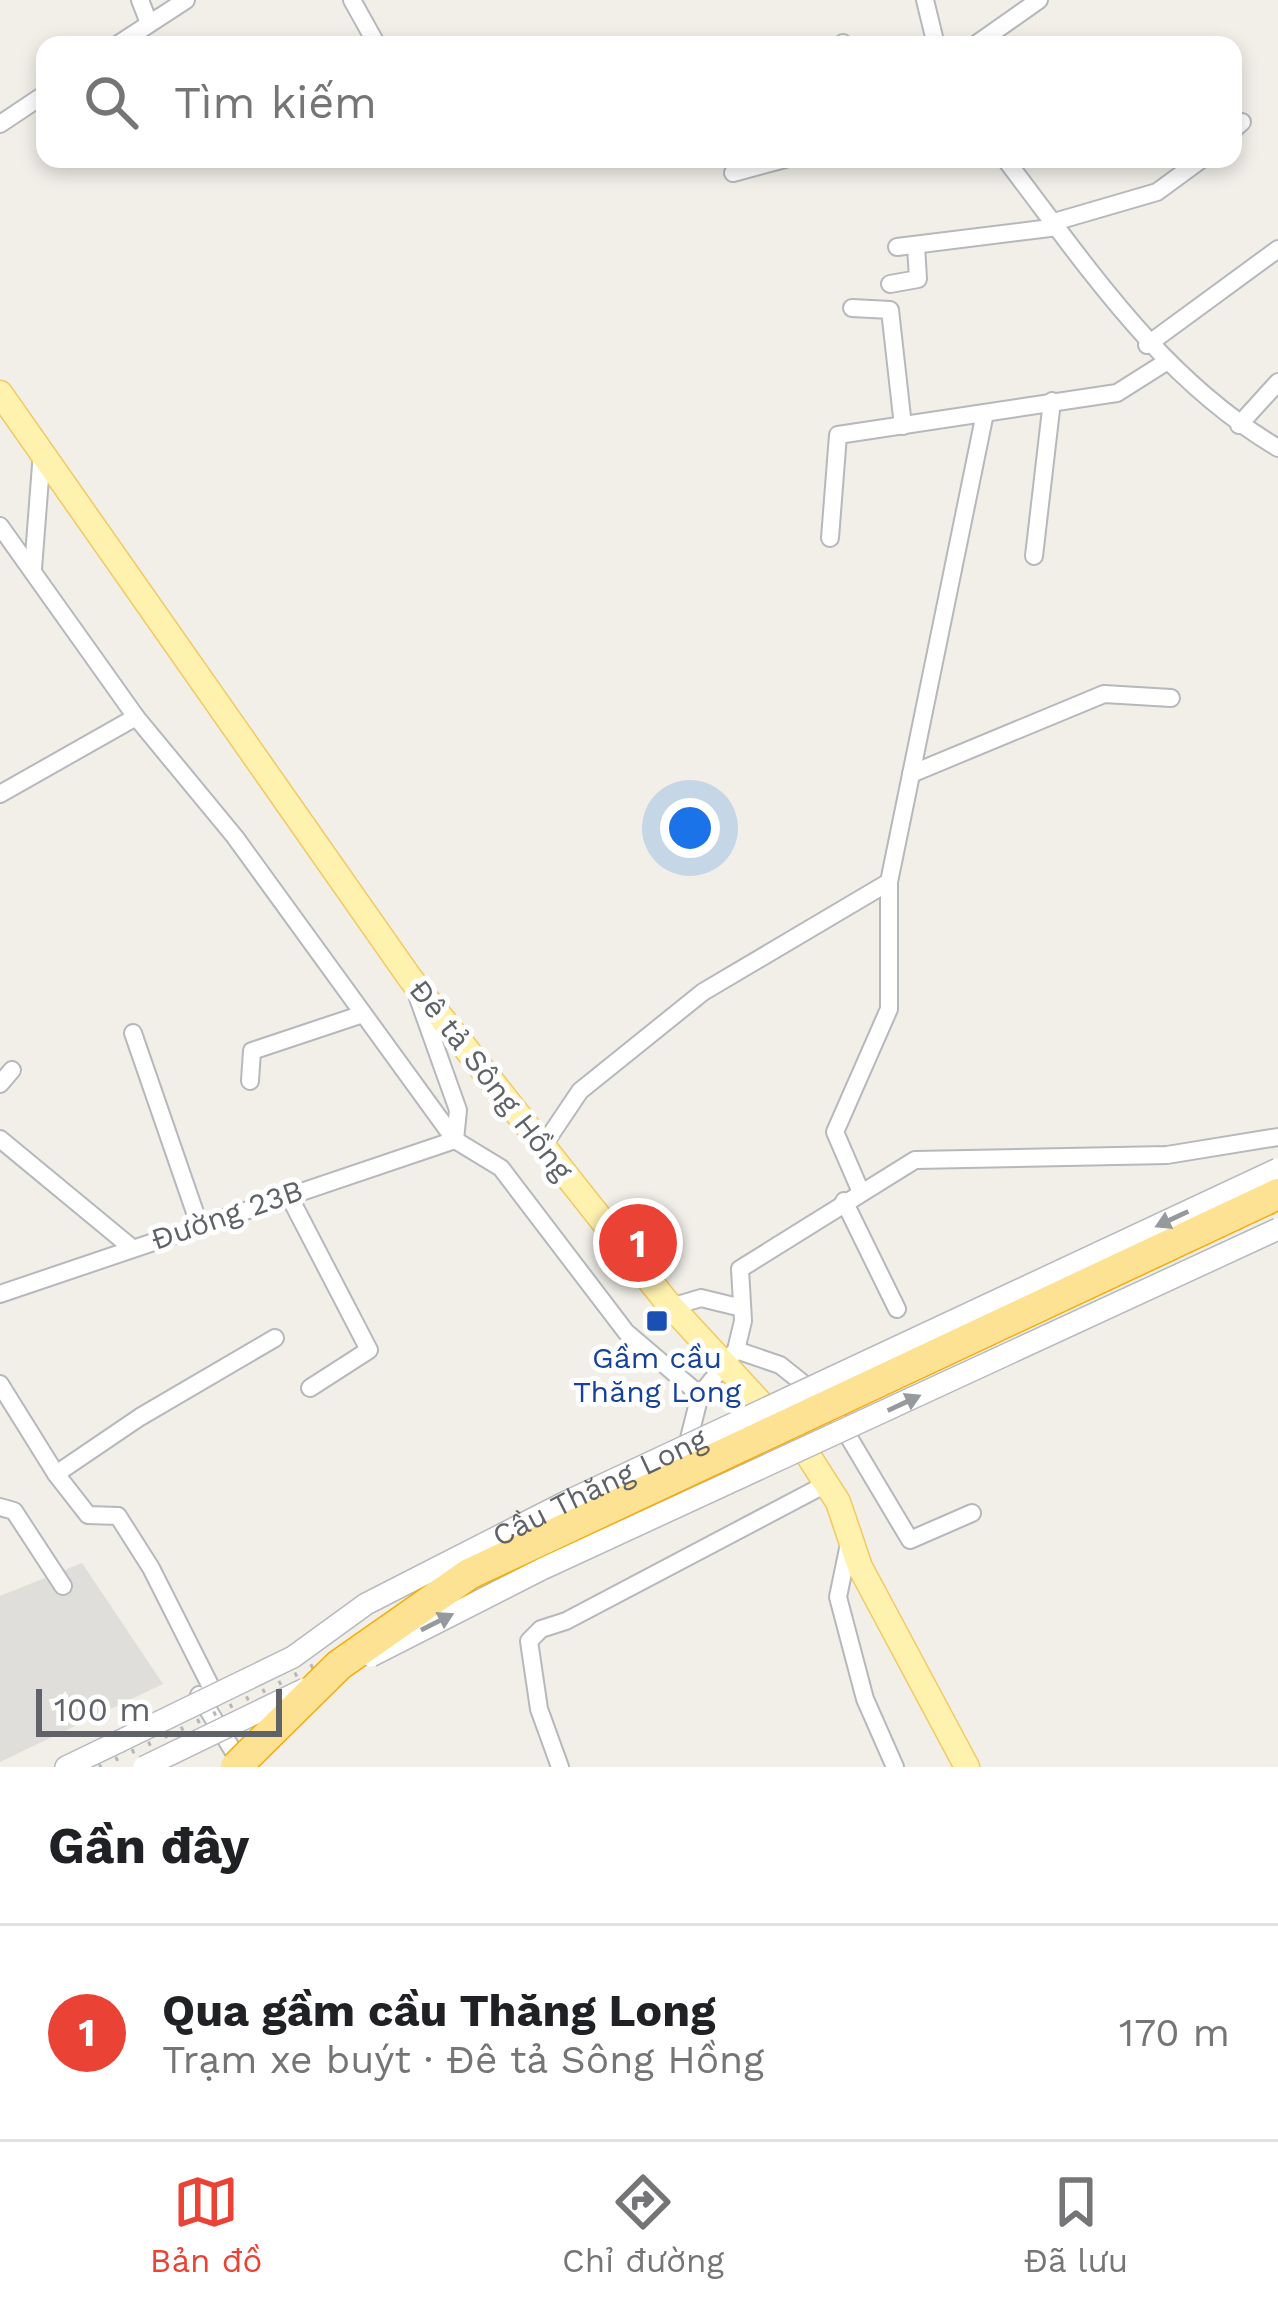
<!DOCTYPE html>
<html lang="vi">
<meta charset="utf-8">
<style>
body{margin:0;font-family:"Work Sans",sans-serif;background:#f2f2f2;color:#202124}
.scale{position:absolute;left:36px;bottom:30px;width:246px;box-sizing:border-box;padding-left:12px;border:6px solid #5f6368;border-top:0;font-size:33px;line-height:42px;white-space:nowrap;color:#5f6368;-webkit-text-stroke:9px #fff;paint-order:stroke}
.you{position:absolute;left:690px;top:828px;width:42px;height:42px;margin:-30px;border:9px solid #fff;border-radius:50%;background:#1a73e8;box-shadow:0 0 0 18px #1a73e833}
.badge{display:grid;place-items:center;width:78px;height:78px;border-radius:50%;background:#ea4335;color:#fff;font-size:39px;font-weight:700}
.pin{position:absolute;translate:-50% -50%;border:6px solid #fff;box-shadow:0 3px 12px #0006}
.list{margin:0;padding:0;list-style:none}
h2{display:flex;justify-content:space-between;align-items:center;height:156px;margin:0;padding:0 48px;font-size:51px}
h2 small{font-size:39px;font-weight:400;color:#757577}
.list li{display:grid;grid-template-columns:78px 1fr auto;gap:36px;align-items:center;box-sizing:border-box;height:216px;padding:0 48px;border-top:3px solid #e0e0e0}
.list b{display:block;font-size:45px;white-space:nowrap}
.list p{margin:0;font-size:39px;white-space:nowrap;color:#757577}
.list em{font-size:39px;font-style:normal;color:#757577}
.icon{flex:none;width:66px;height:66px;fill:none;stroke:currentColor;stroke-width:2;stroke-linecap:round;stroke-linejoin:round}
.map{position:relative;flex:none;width:1278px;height:1767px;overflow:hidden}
.search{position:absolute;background:#fff;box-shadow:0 6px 18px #0003;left:36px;right:36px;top:36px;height:132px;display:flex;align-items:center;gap:30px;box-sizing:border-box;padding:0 42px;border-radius:24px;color:#757577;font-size:45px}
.sheet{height:372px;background:#fff}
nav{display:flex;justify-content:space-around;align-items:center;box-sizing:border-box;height:168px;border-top:3px solid #e0e0e0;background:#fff;font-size:33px;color:#757577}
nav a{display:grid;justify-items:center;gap:6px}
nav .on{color:#ea4335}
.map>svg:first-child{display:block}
</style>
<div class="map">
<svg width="1278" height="1767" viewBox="0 0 1278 1767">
<rect width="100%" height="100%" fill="#f1efe8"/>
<polygon fill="#e0deda" points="82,1563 163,1684 0,1762 0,1596"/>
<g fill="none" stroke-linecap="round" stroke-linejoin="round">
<defs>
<g id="street">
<polyline points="140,0 149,23"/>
<polyline points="352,0 377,45"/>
<polyline points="925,0 936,45"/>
<polyline points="843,43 843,45"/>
<polyline points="117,45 186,0"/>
<polyline points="975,45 1039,0"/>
<polyline points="0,124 45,94"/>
<polyline points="1233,130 1242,122"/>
<path d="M1005,159C1087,266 1160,378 1278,448"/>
<polyline points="733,173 785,159"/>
<polyline points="1054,222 1157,192 1202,159"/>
<polyline points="897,247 1058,227"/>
<polyline points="890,284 918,279 916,246"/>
<polyline points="852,308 890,310 903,426"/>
<polyline points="1147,345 1278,249"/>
<polyline points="1239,425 1278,382"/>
<polyline points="0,526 136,717 235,837 455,1140 501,1168 626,1332 700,1395"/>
<polyline points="830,538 838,435 1117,393 1166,362"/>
<polyline points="1034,556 1052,401"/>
<polyline points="33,569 42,452"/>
<polyline points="911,774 1104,694 1171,698"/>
<polyline points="0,794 136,717"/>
<polyline points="418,998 458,1110 455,1140"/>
<polyline points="133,1033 199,1224"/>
<polyline points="250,1081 252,1051 363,1014"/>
<polyline points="0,1084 12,1070"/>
<polyline points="0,1139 132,1248"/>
<polyline points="543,1146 580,1091 703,992 889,882"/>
<polyline points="860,1190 835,1132 889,1009 889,882 985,413"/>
<polyline points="288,1194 369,1350 310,1388"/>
<polyline points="844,1201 897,1309"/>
<polyline points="0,1294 455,1140"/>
<polyline points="671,1307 701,1298 742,1308"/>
<polyline points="736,1350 780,1365 829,1404 910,1540 972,1513"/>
<polyline points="0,1384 56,1474 88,1515 118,1516 151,1568 212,1689"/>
<polyline points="686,1450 700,1395 736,1350 743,1321 740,1269 915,1160 1167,1155 1278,1137"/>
<polyline points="56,1474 140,1417 275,1338"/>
<polyline points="0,1507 14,1511 63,1586"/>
<polyline points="850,1539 838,1597 865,1699 895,1767"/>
<polyline points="199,1695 243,1767"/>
<polyline points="560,1767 539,1709 529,1641 541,1629 566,1621 826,1484"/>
</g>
<polyline id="secondary" points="66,1767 118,1742"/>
<polyline id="primary" points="0,393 410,978 666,1301 768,1411 790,1427 838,1502 860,1567 967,1767"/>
</defs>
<use href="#street" stroke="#b5b8bc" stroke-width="20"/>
<use href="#secondary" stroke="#b6babf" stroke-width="24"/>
<use href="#primary" stroke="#f2c960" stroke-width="27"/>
<use href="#street" stroke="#fff" stroke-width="16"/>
<use href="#secondary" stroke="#fff" stroke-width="21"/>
<use href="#primary" stroke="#fff2af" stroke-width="24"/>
<polyline stroke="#b6b7b8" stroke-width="4.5" stroke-dasharray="3 15" stroke-linecap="butt" points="99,1767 272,1687 406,1617 1278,1210"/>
<defs>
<g id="secondary-bridge">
<polyline points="371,1656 542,1569 1278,1229"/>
<path id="s1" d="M118,1742L293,1657L366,1604L566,1502L1278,1169"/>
<polyline points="144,1767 305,1689"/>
</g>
<polyline id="highway-bridge" points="236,1767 339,1665 469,1574 1278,1194"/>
</defs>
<use href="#secondary-bridge" stroke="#b6babf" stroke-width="24" stroke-linecap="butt"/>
<use href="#highway-bridge" stroke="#f9ab00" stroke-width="33" stroke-linecap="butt"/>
<use href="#secondary-bridge" stroke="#fff" stroke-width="21"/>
<use href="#highway-bridge" stroke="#fde293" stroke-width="30"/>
</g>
<defs><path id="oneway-solid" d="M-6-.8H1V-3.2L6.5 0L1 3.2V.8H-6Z" transform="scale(3)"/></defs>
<g fill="#979a9d">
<use href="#oneway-solid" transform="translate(1172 1219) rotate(155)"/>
<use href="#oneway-solid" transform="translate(904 1403) rotate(-25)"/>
<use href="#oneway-solid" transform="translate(437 1622) rotate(-27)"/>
</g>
<rect fill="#1a4fb4" stroke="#fff" stroke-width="4.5" x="645" y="1309" width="24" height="24" rx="6"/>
<g text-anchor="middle" stroke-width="10" stroke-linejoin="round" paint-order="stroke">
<g font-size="30" fill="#5f6368" stroke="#fff">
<text transform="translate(491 1080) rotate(52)" y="10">Đê tả Sông Hồng</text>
<text transform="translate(227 1215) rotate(-19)" y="10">Đường 23B</text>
<text dy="10" stroke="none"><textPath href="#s1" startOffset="546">Cầu Thăng Long</textPath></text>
</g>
<g font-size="30" fill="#164399" stroke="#fff">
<text x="657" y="1368">Gầm cầu<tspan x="657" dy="34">Thăng Long</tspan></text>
</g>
</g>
</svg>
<div class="scale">100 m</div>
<div class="you"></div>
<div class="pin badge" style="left:638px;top:1243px">1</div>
<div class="search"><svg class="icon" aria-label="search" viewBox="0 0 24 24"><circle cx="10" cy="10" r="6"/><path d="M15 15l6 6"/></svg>Tìm kiếm</div>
</div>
<section class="sheet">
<h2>Gần đây<small></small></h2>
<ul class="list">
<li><span class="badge">1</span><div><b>Qua gầm cầu Thăng Long</b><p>Trạm xe buýt · Đê tả Sông Hồng</p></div><em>170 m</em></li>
</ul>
</section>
<nav>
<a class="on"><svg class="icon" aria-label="map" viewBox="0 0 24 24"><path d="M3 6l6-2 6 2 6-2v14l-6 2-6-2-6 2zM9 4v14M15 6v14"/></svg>Bản đồ</a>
<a><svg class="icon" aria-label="directions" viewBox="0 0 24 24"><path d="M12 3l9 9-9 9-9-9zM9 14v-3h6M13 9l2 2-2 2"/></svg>Chỉ đường</a>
<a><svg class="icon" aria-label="saved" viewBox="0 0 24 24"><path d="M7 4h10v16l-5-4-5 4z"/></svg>Đã lưu</a>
</nav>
